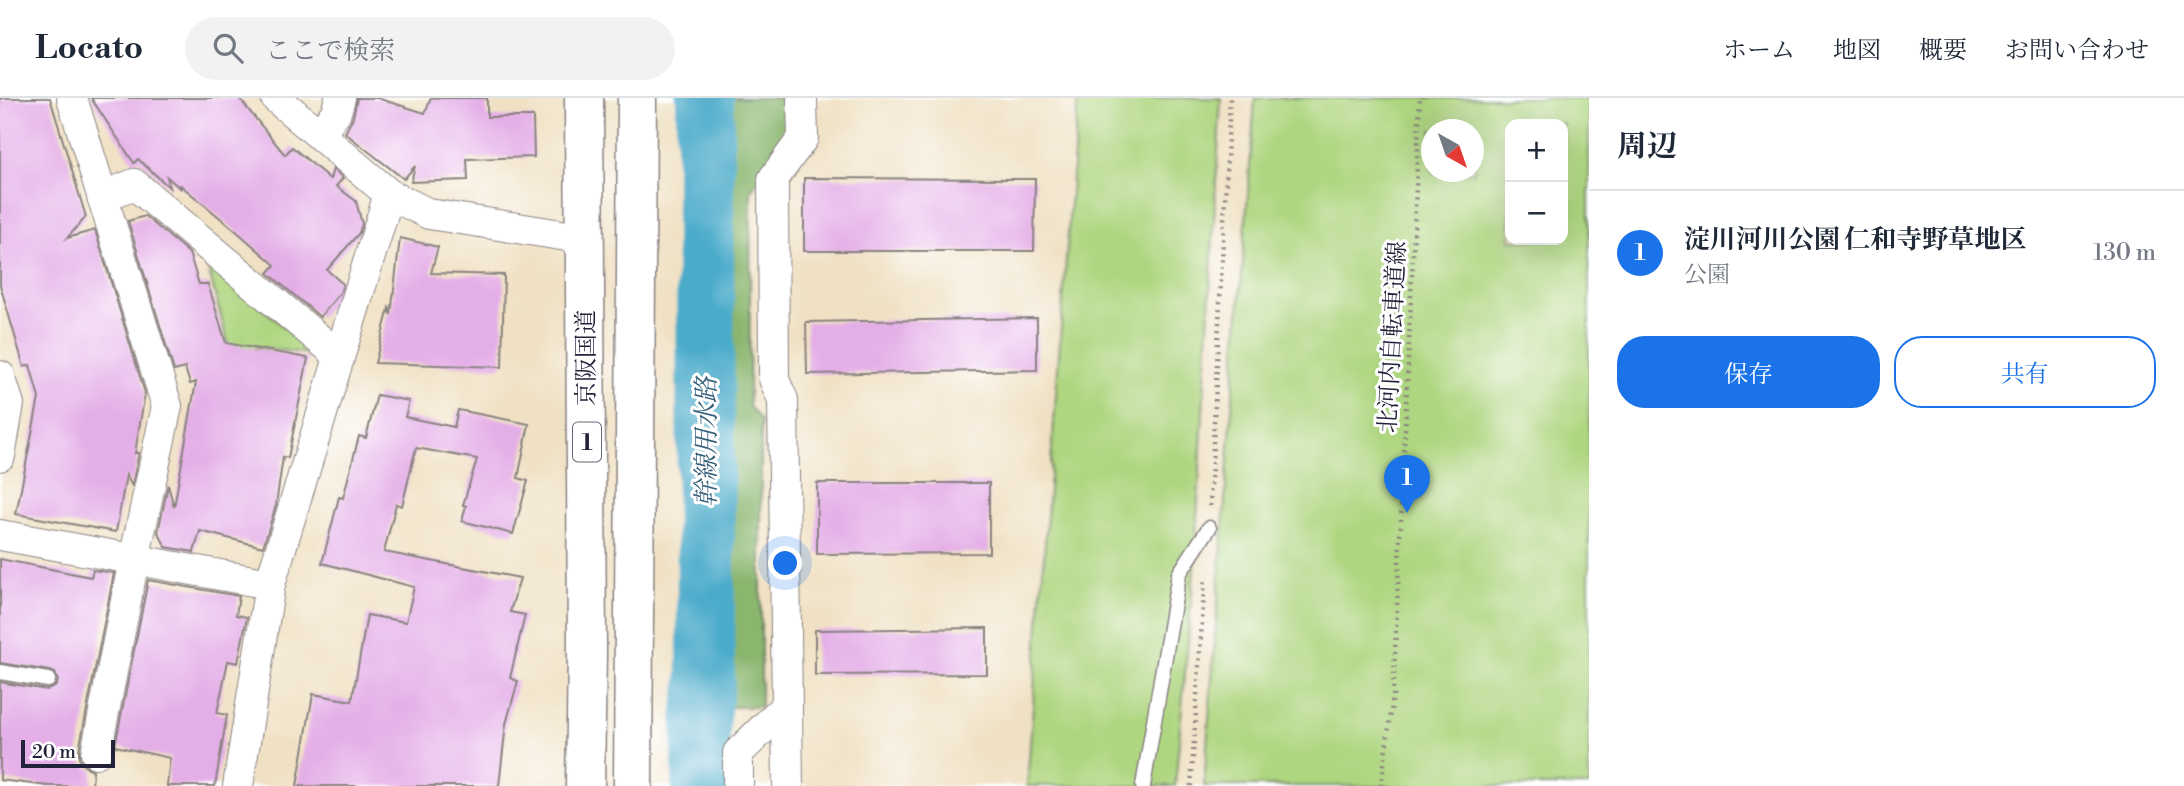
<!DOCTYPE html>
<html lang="ja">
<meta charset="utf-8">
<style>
body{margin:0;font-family:"Libre Bodoni","Noto Serif JP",serif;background:#f2f2f3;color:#1f2937}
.controls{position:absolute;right:21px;top:21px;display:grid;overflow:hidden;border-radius:14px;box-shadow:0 7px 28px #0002}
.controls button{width:63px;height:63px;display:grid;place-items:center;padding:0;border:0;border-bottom:2px solid #e0e1e3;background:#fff;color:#1f2937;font:35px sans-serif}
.compass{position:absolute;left:1421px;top:21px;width:63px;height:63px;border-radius:50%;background:#fff;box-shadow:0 7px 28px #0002;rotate:140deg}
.scale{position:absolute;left:21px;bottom:18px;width:94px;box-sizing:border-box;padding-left:7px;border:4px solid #22223b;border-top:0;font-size:19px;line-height:24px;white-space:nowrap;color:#22223b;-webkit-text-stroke:5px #fff;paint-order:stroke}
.you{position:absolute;left:786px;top:466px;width:24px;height:24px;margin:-18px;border:5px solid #fff;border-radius:50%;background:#1a73e8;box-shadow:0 0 0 10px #1a73e833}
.badge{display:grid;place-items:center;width:46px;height:46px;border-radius:50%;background:#1a73e8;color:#fff;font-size:23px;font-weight:700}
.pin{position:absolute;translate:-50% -58px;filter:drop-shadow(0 2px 4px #0008)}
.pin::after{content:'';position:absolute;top:37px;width:24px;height:21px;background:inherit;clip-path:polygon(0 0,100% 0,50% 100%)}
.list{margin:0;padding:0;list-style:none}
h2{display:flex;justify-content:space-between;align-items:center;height:91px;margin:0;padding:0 28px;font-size:30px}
h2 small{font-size:23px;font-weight:400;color:#747a83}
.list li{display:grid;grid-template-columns:46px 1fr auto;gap:21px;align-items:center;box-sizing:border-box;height:126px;padding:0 28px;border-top:2px solid #e0e1e3}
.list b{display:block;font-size:26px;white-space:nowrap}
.list p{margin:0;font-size:23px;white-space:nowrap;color:#747a83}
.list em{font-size:23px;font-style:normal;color:#747a83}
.actions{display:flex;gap:14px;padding:21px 28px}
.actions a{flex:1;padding:16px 0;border:2px solid #1a73e8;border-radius:28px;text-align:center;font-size:24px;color:#1a73e8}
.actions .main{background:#1a73e8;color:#fff}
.icon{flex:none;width:38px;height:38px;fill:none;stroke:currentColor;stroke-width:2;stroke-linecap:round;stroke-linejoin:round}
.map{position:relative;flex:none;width:1589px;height:688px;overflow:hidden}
header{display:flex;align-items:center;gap:42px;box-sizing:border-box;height:98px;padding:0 35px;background:#fff;border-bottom:2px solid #e0e1e3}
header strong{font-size:33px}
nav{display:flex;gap:38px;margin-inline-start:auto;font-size:24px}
.search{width:490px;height:63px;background:#f2f2f3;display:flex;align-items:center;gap:18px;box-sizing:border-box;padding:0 24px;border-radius:38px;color:#747a83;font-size:26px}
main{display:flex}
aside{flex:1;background:#fff}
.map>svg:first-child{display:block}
</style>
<header>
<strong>Locato</strong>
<div class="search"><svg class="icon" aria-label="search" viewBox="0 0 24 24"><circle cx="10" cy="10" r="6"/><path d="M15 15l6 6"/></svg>ここで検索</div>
<nav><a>ホーム</a><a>地図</a><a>概要</a><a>お問い合わせ</a></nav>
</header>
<main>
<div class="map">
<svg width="1589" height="688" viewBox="0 0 1589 688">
<rect width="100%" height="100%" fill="#fff"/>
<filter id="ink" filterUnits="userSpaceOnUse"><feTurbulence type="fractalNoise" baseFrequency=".0143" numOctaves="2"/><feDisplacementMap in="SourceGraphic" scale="14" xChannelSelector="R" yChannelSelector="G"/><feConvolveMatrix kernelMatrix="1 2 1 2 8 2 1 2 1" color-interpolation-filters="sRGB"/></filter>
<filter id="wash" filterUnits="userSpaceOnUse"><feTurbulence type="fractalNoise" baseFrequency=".00686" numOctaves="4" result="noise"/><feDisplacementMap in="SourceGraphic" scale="28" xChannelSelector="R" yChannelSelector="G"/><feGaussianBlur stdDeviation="1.57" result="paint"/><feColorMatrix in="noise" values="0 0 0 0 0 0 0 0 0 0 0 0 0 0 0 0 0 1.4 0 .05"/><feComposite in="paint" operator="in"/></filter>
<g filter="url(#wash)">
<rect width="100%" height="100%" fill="#f0e1c4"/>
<g fill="#aed57f" stroke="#687c5d" stroke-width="2" fill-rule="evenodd">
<polygon points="1078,0 1221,0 1194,473 1175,688 1027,688"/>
<path d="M1255,0H1589V688H1204ZM1563,26V142H1510V26ZM1432,32H1474V74H1432Z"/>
<polygon points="205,159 306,249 310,256 256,249 243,301"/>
</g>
<polygon fill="#8ab66e" stroke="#566c54" stroke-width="2" points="729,0 787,0 787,47 751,92 749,308 761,323 761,609 730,609"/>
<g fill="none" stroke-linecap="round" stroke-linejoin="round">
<polyline stroke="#4cabca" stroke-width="58" points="701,688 701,619 706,583 705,0"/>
</g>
<g id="blocks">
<g fill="#e4aee7">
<polygon points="0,0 50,0 86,119 67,140 95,132 145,295 135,355 139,355 132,388 126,377 116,434 16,416 39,300 30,267 24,269 0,187"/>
<polygon points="91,0 239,0 285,57 292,49 330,81 333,71 343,80 336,88 356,103 362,126 359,135 327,172 343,186 340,195 320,219 268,175 275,167 235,132 179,86 181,91 167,79 170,90 138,61 134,65"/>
<polygon points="357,0 377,0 425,15 431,0 487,0 487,19 533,19 534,59 467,61 468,82 411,84 415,68 404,81 345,35 353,19"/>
<polygon points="804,80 1035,81 1034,153 804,153"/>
<polygon points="145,118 189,155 199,186 208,186 226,245 308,260 288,360 283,359 276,407 263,449 200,433 194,454 166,449 158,434 168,387 174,409 196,284 190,286 185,270 174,273 128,123"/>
<polygon points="400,140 438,149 431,175 504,177 502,269 375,265 389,210 391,217"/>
<polygon points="1037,220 1037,272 807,276 806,224"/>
<polygon points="377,297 409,303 405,319 454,329 458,312 529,326 518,380 528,383 513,436 462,423 466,408 463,407 477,361 416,350 402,408 396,406 384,454 520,480 510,514 525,517 510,580 518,583 506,626 499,688 297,688 313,596 352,603 367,517 406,524 414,489 322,465 339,399 343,400 359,338 366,340"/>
<polygon points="817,385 989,385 989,455 817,456"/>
<polygon points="0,461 91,479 93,472 114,475 79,652 79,660 84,668 93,672 92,688 48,688 0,682 0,584 47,592 55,589 58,583 55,575 50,573 0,565"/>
<polygon points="148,482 239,498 236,517 247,519 238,565 228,563 217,615 227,617 215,688 167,688 170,660 115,648"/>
<polygon points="987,530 987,576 815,577 815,532"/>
</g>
</g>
</g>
<g filter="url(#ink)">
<use href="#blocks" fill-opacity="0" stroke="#898280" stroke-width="2"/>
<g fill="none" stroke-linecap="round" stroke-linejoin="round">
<defs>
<g id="service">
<polyline points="0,574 48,582"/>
<polyline points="1143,688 1179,476 1209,430"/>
</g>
<g id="minor">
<polyline points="72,0 167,308 134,462 96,655"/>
<polyline points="276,0 389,96 429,116 586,141"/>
<polyline points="320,37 336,14 340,0"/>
<polyline points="102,99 134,86 338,257"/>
<polyline points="0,278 9,306 0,358"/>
<polyline points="0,437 270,486"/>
<polyline points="238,688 270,486 389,96"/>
<polyline points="738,688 738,655 787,607"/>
<polyline points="788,688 783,302 774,281 773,81 803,40 802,0"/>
</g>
<g id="trunk">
<polyline points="584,0 587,554 585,688"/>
<polyline points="633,688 637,0"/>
</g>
</defs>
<use href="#service" stroke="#898280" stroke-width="17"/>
<use href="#minor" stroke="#898280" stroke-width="32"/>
<use href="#trunk" stroke="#898280" stroke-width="41"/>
<g stroke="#898280" stroke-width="4.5" stroke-dasharray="2 5" stroke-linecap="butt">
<polyline points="1210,408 1230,0"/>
<polyline points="1191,688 1205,479"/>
<polyline points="1381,688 1393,598 1420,0"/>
</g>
<use href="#service" stroke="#fff" stroke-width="14"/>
<use href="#minor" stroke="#fff" stroke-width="30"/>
<use href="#trunk" stroke="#fff" stroke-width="38"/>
</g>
</g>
<g text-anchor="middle" stroke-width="6" stroke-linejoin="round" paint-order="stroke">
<rect fill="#fff" stroke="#646476" stroke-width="2" x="573" y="324.5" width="28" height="39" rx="5"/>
<g font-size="23" font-weight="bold" fill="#22223b">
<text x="587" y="352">1</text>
</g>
<g font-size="24" fill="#22223b" stroke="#fff">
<text transform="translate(1392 239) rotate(-87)" y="8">北河内自転車道線</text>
<text transform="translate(586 260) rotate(-90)" y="8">京阪国道</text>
</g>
<g font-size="26" font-style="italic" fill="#35607b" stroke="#fff">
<text transform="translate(706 344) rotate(-90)" y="9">幹線用水路</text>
</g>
</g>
</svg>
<div class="controls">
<button>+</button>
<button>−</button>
</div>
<svg class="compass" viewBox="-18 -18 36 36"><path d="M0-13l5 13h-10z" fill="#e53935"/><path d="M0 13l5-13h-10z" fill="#747a83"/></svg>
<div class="scale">20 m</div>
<div class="you"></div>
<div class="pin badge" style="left:1407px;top:415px">1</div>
</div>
<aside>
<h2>周辺<small></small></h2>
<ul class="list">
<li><span class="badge">1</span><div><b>淀川河川公園 仁和寺野草地区</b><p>公園</p></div><em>130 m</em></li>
</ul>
<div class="actions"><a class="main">保存</a><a>共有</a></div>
</aside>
</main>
